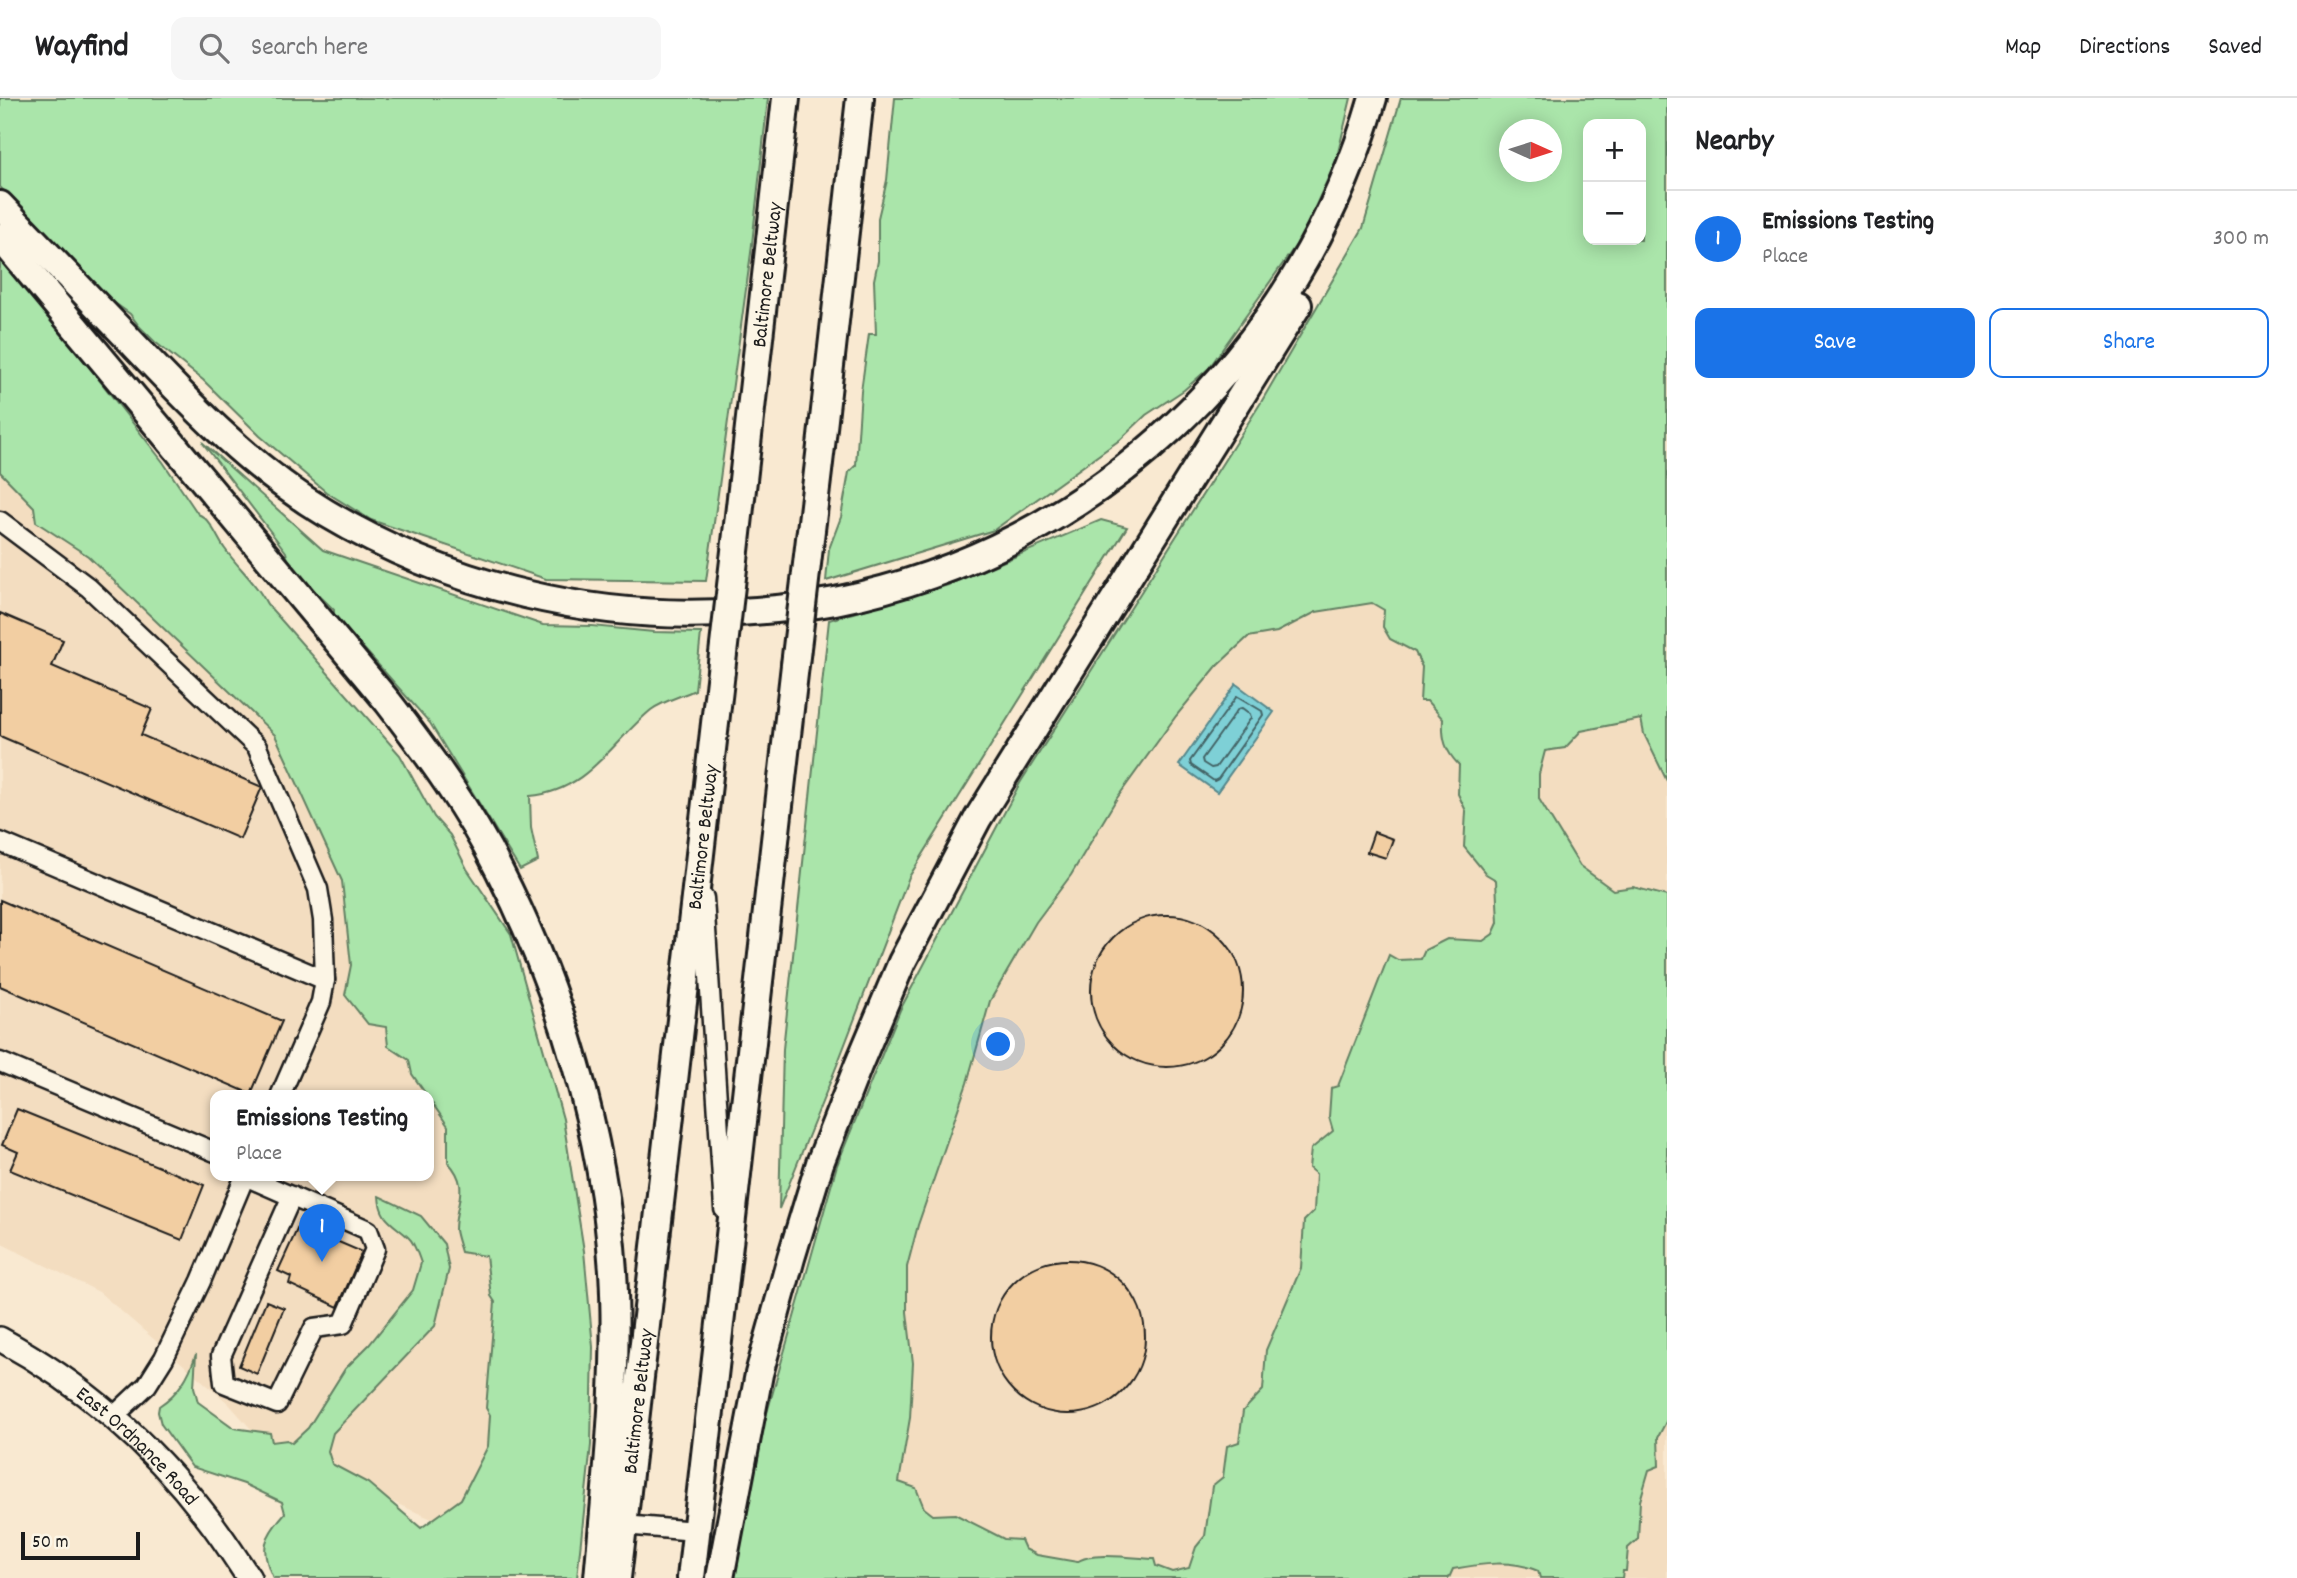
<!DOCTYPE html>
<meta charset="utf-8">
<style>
body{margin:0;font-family:Dekko,sans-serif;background:#f6f6f6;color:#202124}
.controls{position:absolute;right:21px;top:21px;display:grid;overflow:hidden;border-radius:14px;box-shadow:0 4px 18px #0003}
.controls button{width:63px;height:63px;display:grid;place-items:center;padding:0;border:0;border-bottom:2px solid #e0e0e0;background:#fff;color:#202124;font:35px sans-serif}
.compass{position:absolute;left:1499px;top:21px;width:63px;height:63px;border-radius:50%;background:#fff;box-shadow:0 4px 18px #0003;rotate:93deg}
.scale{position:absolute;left:21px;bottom:18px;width:119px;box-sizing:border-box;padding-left:7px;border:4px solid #1c1c1c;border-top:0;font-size:19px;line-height:24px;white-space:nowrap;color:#1c1c1c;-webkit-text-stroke:5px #fcf5e5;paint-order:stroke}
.you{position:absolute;left:999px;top:947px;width:24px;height:24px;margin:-18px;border:5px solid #fff;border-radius:50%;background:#1a73e8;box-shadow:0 0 0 10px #1a73e833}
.badge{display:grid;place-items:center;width:46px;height:46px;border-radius:50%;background:#1a73e8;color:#fff;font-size:23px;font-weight:700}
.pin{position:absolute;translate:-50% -58px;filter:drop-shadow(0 2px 4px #0008)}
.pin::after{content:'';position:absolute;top:37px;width:24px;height:21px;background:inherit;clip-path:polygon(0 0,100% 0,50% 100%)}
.popup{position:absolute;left:210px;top:992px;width:224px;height:91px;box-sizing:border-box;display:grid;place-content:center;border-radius:14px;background:#fff;filter:drop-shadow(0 2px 5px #0005);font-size:23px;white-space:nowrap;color:#757577}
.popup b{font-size:26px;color:#202124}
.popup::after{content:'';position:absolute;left:50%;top:100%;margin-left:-14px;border:14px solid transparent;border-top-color:#fff}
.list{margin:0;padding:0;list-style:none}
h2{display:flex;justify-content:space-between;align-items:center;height:91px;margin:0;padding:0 28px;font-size:30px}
h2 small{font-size:23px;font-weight:400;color:#757577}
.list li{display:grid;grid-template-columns:46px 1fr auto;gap:21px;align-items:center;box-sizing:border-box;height:98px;padding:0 28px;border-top:2px solid #e0e0e0}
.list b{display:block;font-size:26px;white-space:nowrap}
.list p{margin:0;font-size:23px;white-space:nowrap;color:#757577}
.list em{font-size:23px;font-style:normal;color:#757577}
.actions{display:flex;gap:14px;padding:21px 28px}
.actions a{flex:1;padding:16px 0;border:2px solid #1a73e8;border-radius:14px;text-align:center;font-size:24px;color:#1a73e8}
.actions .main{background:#1a73e8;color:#fff}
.icon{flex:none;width:38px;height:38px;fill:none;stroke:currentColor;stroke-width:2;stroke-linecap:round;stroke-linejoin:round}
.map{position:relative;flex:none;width:1667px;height:1480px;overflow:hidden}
header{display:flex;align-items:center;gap:42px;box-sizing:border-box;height:98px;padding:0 35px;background:#fff;border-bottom:2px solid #e0e0e0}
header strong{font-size:33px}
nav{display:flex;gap:38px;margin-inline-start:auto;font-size:24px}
.search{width:490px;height:63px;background:#f6f6f6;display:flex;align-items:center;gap:18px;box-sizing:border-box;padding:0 24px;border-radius:14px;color:#757577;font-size:26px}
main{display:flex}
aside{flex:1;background:#fff}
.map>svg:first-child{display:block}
</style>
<header>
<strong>Wayfind</strong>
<div class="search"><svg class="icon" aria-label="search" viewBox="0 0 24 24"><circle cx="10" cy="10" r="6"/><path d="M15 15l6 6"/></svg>Search here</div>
<nav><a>Map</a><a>Directions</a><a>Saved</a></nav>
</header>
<main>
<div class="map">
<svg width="1667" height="1480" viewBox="0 0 1667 1480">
<rect width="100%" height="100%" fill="#f9e9d1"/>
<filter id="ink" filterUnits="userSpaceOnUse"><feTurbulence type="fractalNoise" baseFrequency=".0143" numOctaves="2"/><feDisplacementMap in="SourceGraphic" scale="14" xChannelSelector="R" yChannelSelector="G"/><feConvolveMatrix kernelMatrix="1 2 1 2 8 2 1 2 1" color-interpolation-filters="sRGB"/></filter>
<g filter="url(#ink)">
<g fill="#f3ddc0" fill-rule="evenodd">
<path d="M0,336L350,697L504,1158L496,1449L267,1349L228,1305L99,1194L0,1145ZM215,998H429V1078H215Z"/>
<polygon points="1667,410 1667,1480 816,1480 976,888 1121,665 1222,559 1286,511"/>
</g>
<g fill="#aae5aa" stroke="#638063" stroke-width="2" fill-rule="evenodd">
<polygon points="0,0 768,0 751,155 706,483 546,481 371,422 326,394 260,338 203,282 155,244 139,228 130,216 105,198 0,89"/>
<polygon points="895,0 1351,0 1336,63 1301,140 1209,270 1184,292 1146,317 1121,341 994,432 826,483 829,451 841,419 849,374 856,367 861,293 869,236 876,236 874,182 878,163 878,120 887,82"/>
<path d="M1401,0H1667V683L1644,636L1641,621L1581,633L1565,650L1545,653L1539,676V701L1580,768L1613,792L1633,789L1667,798V1322L1658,1339L1659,1368L1649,1372L1640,1403L1638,1441L1628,1450L1626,1473H1623L1622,1480H1540L1538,1473C1512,1461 1480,1466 1453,1471L1449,1480H734L763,1329L837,1067L900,912L1020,685L1260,306L1363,130ZM1588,26H1641V142H1588ZM1510,32H1552V74H1510ZM1372,505L1384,512L1383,529L1390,541L1415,554L1422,569L1420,603H1427L1443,621C1442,641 1445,653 1459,667L1458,696L1466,713L1464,749L1486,776L1496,782L1498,825L1493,836L1483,843L1447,841L1425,852L1421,861L1398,862L1389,857L1338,988L1331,990L1329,1019L1333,1033L1311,1051L1309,1070L1316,1076L1314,1113L1304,1123L1301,1170L1266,1252L1263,1292L1243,1313L1239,1344L1227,1348L1223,1379L1212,1388L1205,1438L1196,1449L1189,1470L1172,1474L1156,1468L1154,1461C1136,1460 1090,1453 1077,1464L1037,1457L1025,1451L1021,1442L1004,1441L955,1416L933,1417L924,1410L916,1390L899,1384L910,1320L913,1265L907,1214V1169L918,1127L967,985L990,903L1036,824L1071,777L1117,700L1176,618L1217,568L1248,539L1277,534L1316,514Z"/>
<path d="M0,159L27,189L163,364L198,416C211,421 217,440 225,451C239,471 256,484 267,506L400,657L434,719L450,737L467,771L511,836L563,1021L584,1153L593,1249L591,1347L577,1480H273C259,1450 264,1439 285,1415L282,1404L244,1386L192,1369L161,1326L158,1314L159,1308C179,1295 189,1278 196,1256L194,1289L198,1304L234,1330L270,1335L272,1344L287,1342L292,1345L308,1330L345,1271L369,1247L413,1192L421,1165C418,1157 415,1145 408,1139C393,1125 380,1122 379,1098L421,1118L444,1146L449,1171L435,1228L333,1335L328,1353L332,1366L368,1385L421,1430L461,1401L488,1348L490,1317L486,1310L495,1204L491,1198L486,1158L461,1154C459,1147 456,1139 455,1132C455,1104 471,1089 448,1064V1028L412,976L409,962L388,948L386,929L368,926L345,897L351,867L342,783L275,637L88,458L36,424L34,409L0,374Z"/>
<path d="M202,344L323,452L543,527L592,528L654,534L701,535L695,592C682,598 663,603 651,612C611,645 588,693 530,698L531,730L538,763L520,772L430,625L334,517V512C322,499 287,470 286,454Z"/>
<polygon points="1101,422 1127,429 909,779 837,967 779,1111 783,951 829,522 948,487"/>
</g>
<polygon fill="#7ed0d6" stroke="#57888c" stroke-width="2" points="1236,586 1274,614 1217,694 1179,667"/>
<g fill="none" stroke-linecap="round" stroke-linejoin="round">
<g stroke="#436466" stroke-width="2">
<polygon points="1237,598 1262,613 1263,617 1218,681 1214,683 1191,667 1190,663"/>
<polygon points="1242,610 1250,616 1251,620 1216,669 1211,670 1203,665 1202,661 1238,611"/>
</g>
</g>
<g fill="#f2cea2" stroke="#1c1c1c" stroke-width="2">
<polygon points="0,515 63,542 52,568 152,611 141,637 262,689 240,741 0,638"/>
<polygon points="1374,734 1393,741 1386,760 1367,754"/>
<polygon points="0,802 282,923 251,996 0,888"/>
<circle cx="1167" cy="893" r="76"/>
<polygon points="17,1011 204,1087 182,1142 10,1072 18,1054 2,1047"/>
<polygon points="299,1127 362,1154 338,1209 289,1186 291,1179 278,1173"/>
<circle cx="1068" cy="1239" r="77"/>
<polygon points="266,1203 284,1210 257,1276 239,1268"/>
</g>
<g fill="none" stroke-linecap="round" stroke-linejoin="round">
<defs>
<g id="minor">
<polyline points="0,423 88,489 257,649 318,791 323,822 325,882 321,904 280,998"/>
<polyline points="0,744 325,882"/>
<polyline points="704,800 724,1111"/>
<polyline points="0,964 215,1054"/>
<polyline points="245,1078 368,1132 375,1151 343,1226 314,1230 277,1306 224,1285 221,1258 292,1098"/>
<polyline points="114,1318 147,1287 164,1260 201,1183 245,1078"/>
<polyline points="623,1427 696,1433"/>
</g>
<g id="major">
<path id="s1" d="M0,1241C81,1285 150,1345 206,1418C222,1438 235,1459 249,1480"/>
</g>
<g id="highway">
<path d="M0,107C41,150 82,192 122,234C185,300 247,368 326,415C450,489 595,524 739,514C771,512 803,509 835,503C1097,451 1300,254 1373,0"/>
<path d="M0,139L388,604C429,657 469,712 499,772C561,893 604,1037 613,1173C619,1276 607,1378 598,1480"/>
<polyline points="821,348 860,0"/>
<path id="s2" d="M734,462L786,0"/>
<path id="s3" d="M617,1480L721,573"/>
<polyline points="691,1480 795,567"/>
<polyline points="720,1480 759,1276 791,1160 820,1065 858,968 902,864 978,720 1298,207"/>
</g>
</defs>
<use href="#minor" stroke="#1c1c1c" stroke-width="23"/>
<use href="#major" stroke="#1c1c1c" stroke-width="28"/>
<use href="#highway" stroke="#1c1c1c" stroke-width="32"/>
<use href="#minor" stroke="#fcf5e5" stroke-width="18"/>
<use href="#major" stroke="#fcf5e5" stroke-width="23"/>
<use href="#highway" stroke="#fcf5e5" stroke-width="26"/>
<defs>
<g id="highway-bridge">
<polyline points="795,567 821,348"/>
<polyline points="721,573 734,462"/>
</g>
</defs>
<use href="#highway-bridge" stroke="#1c1c1c" stroke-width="32" stroke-linecap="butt"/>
<use href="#highway-bridge" stroke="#fcf5e5" stroke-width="26"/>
</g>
</g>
<g text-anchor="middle" stroke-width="6" stroke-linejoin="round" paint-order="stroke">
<g font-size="21" fill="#1c1c1c" stroke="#fcf5e5">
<text dy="7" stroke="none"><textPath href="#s2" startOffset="287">Baltimore Beltway</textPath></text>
<text dy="7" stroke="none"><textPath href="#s3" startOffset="746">Baltimore Beltway</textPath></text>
<text dy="7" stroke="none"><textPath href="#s3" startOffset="178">Baltimore Beltway</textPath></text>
<text dy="7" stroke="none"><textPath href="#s1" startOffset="175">East Ordnance Road</textPath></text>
</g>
</g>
</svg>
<div class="controls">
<button>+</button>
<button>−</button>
</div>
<svg class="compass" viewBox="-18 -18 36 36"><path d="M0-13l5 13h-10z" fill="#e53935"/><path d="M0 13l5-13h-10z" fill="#757577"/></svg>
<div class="scale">50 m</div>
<div class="you"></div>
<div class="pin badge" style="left:322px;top:1164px">1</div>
<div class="popup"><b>Emissions Testing</b>Place</div>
</div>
<aside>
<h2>Nearby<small></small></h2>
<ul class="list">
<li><span class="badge">1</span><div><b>Emissions Testing</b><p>Place</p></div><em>300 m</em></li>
</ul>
<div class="actions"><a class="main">Save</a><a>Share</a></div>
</aside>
</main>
